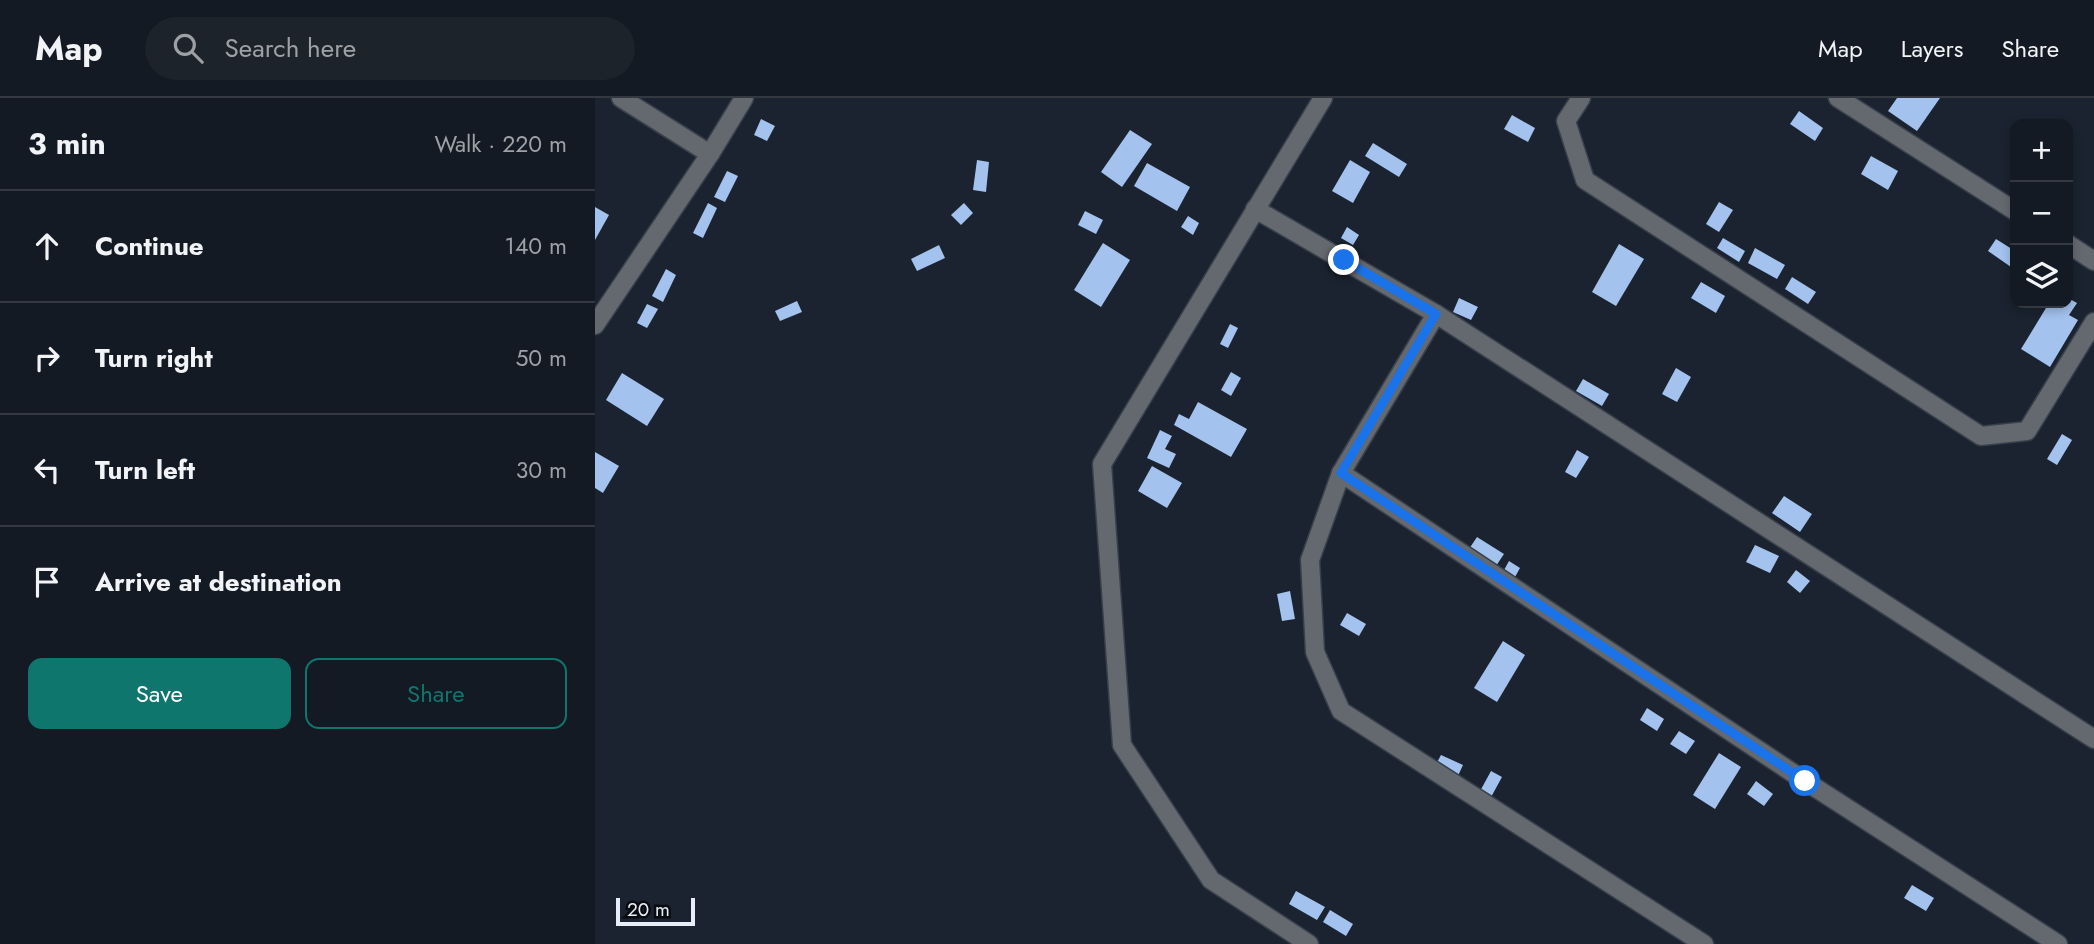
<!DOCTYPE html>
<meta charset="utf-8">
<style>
body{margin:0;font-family:Jost,sans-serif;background:#1d232b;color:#f1f3f6}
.controls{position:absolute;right:21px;top:21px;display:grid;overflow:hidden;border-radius:14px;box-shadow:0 4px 10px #0003}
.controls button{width:63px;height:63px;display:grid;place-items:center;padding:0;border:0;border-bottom:2px solid #333841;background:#141a23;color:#f1f3f6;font:35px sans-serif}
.scale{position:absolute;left:21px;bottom:18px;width:79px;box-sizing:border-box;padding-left:7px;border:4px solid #e8eef7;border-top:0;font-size:19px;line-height:24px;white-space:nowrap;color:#e8eef7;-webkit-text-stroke:5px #080c11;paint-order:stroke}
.stop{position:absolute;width:21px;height:21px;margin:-16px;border:5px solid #1a73e8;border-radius:50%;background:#fff}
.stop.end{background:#1a73e8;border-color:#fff;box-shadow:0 2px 7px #0008}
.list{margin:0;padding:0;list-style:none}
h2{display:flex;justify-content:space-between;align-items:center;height:91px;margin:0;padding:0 28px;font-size:30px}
h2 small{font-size:23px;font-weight:400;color:#9da1a6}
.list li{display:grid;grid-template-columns:46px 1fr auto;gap:21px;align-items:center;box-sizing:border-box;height:112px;padding:0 28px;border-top:2px solid #333841}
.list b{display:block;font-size:26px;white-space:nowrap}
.list em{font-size:23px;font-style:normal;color:#9da1a6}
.actions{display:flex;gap:14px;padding:21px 28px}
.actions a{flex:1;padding:16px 0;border:2px solid #0f766e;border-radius:14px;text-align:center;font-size:24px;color:#0f766e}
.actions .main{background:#0f766e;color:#fff}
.icon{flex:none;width:38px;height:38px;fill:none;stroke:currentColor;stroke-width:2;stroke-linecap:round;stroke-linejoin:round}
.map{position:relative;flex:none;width:1499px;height:846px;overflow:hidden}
header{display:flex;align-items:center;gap:42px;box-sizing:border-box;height:98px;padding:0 35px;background:#141a23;border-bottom:2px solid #333841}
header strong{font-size:33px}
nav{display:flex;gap:38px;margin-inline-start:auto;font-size:24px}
.search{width:490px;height:63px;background:#1d232b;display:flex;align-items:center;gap:18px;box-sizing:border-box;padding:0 24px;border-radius:38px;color:#9da1a6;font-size:26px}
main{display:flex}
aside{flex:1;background:#141a23}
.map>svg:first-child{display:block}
</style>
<header>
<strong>Map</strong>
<div class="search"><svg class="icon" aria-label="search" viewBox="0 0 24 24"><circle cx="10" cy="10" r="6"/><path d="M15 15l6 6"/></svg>Search here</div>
<nav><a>Map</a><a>Layers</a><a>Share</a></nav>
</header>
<main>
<aside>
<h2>3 min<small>Walk · 220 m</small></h2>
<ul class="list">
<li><svg class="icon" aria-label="ahead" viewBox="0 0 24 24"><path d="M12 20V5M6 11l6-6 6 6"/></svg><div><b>Continue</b></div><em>140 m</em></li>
<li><svg class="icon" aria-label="right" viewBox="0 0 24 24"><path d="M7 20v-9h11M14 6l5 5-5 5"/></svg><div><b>Turn right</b></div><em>50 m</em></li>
<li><svg class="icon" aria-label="left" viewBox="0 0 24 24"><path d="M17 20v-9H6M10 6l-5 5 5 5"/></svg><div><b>Turn left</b></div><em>30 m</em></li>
<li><svg class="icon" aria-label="arrive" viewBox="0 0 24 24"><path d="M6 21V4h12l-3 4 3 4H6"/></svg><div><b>Arrive at destination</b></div></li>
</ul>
<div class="actions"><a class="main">Save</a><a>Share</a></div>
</aside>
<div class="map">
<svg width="1499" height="846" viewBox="0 0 1499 846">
<rect width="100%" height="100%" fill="#1a232f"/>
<g fill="#a3c2ee">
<polygon points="1302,0 1345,0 1322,33 1293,13"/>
<polygon points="1204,13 1228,30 1220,43 1195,26"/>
<polygon points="917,17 940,30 933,44 909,31"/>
<polygon points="166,21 180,28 172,43 159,37"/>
<polygon points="535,32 557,46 527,89 506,74"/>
<polygon points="778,45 812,66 804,79 770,58"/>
<polygon points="1276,58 1303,73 1293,92 1266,76"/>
<polygon points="382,62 394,64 391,94 378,92"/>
<polygon points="755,62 775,74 758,105 737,93"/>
<polygon points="552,65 595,89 582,113 539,88"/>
<polygon points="132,73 143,78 130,104 119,99"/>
<polygon points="1124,104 1138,112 1124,134 1111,126"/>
<polygon points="113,105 122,110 108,140 98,135"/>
<polygon points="369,105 378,115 366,127 356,117"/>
<polygon points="0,109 14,117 0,142"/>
<polygon points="490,113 508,122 501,136 483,127"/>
<polygon points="593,118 604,125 598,137 586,129"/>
<polygon points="752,129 764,137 758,147 746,140"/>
<polygon points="1128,140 1150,153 1144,164 1122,150"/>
<polygon points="1401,141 1420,153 1420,162 1416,169 1393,153"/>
<polygon points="508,145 535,162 506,209 479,192"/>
<polygon points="1024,146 1049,161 1021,208 997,194"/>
<polygon points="344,147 350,160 322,173 316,161"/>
<polygon points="1160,150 1190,167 1182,181 1153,165"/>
<polygon points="71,171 81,177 68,204 57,198"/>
<polygon points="1197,179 1221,194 1213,206 1190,191"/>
<polygon points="1106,184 1130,198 1121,215 1096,200"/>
<polygon points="864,200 883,209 876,222 858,214"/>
<polygon points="1473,200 1482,205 1474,217 1483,222 1455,269 1426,251 1454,205 1473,205"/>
<polygon points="202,203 207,214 185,223 180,213"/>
<polygon points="52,206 63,211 52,230 42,225"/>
<polygon points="635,226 643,230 633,250 625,246"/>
<polygon points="1081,270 1096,279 1082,304 1067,296"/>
<polygon points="636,274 646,280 636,298 626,292"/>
<polygon points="27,275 69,301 52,328 11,302"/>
<polygon points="988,281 1014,296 1007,308 981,293"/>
<polygon points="603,304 652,331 636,359 579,327 584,316 594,321"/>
<polygon points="565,332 577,338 570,351 581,356 574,370 552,360"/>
<polygon points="1467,336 1477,342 1462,367 1452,361"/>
<polygon points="982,352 994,359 981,380 970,374"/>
<polygon points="0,354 24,368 8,395 0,390"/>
<polygon points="557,368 587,385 572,410 543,393"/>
<polygon points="1189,398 1217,416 1205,434 1177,415"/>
<polygon points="882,439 909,456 899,471 872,454"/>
<polygon points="1160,447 1184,458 1175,475 1151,464"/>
<polygon points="914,463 925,470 920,479 909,472"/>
<polygon points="1201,472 1215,483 1205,495 1192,484"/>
<polygon points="695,493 700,521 687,523 682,496"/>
<polygon points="752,515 771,526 764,538 745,527"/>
<polygon points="908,543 930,557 902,604 879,590"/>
<polygon points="1052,610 1069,621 1062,633 1045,622"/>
<polygon points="1084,633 1100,643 1091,656 1075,646"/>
<polygon points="1124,655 1146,669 1120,711 1098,697"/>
<polygon points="846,657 868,667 862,680 839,670"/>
<polygon points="896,673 907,679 895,701 884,695"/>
<polygon points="1161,683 1178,696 1169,708 1152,696"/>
<polygon points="1317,787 1339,800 1331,813 1309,800"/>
<polygon points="701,793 730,809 722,822 694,806"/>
<polygon points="735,812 758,826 751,838 728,824"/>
</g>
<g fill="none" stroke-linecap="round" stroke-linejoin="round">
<defs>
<g id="street">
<polyline points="26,0 115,56"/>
<polyline points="986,0 971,23 990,82 1386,338 1432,333 1499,224"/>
<polyline points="1243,0 1420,113"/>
<polyline points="660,111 841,216"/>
<polyline points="1473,146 1499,163"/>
<polyline points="0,227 115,56 149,0"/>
<polyline points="746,375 1210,683 1463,846"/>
<polyline points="714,846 616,782 527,647 507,366 728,0"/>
<polyline points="1109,846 746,613 720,554 715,462 746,375 841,216 1499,641"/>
</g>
</defs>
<use href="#street" stroke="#373f4b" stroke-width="21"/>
<use href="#street" stroke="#64686f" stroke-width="18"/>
</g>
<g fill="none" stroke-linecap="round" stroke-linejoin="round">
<polyline stroke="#1a73e8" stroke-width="9" points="749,162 841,216 746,375 1210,683"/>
</g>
</svg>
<div class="controls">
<button>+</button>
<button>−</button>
<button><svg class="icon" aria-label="layers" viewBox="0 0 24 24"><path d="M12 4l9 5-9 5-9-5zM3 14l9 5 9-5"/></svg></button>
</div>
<div class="scale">20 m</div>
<div class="stop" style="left:1210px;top:683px"></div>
<div class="stop end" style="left:749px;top:162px"></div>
</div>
</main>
